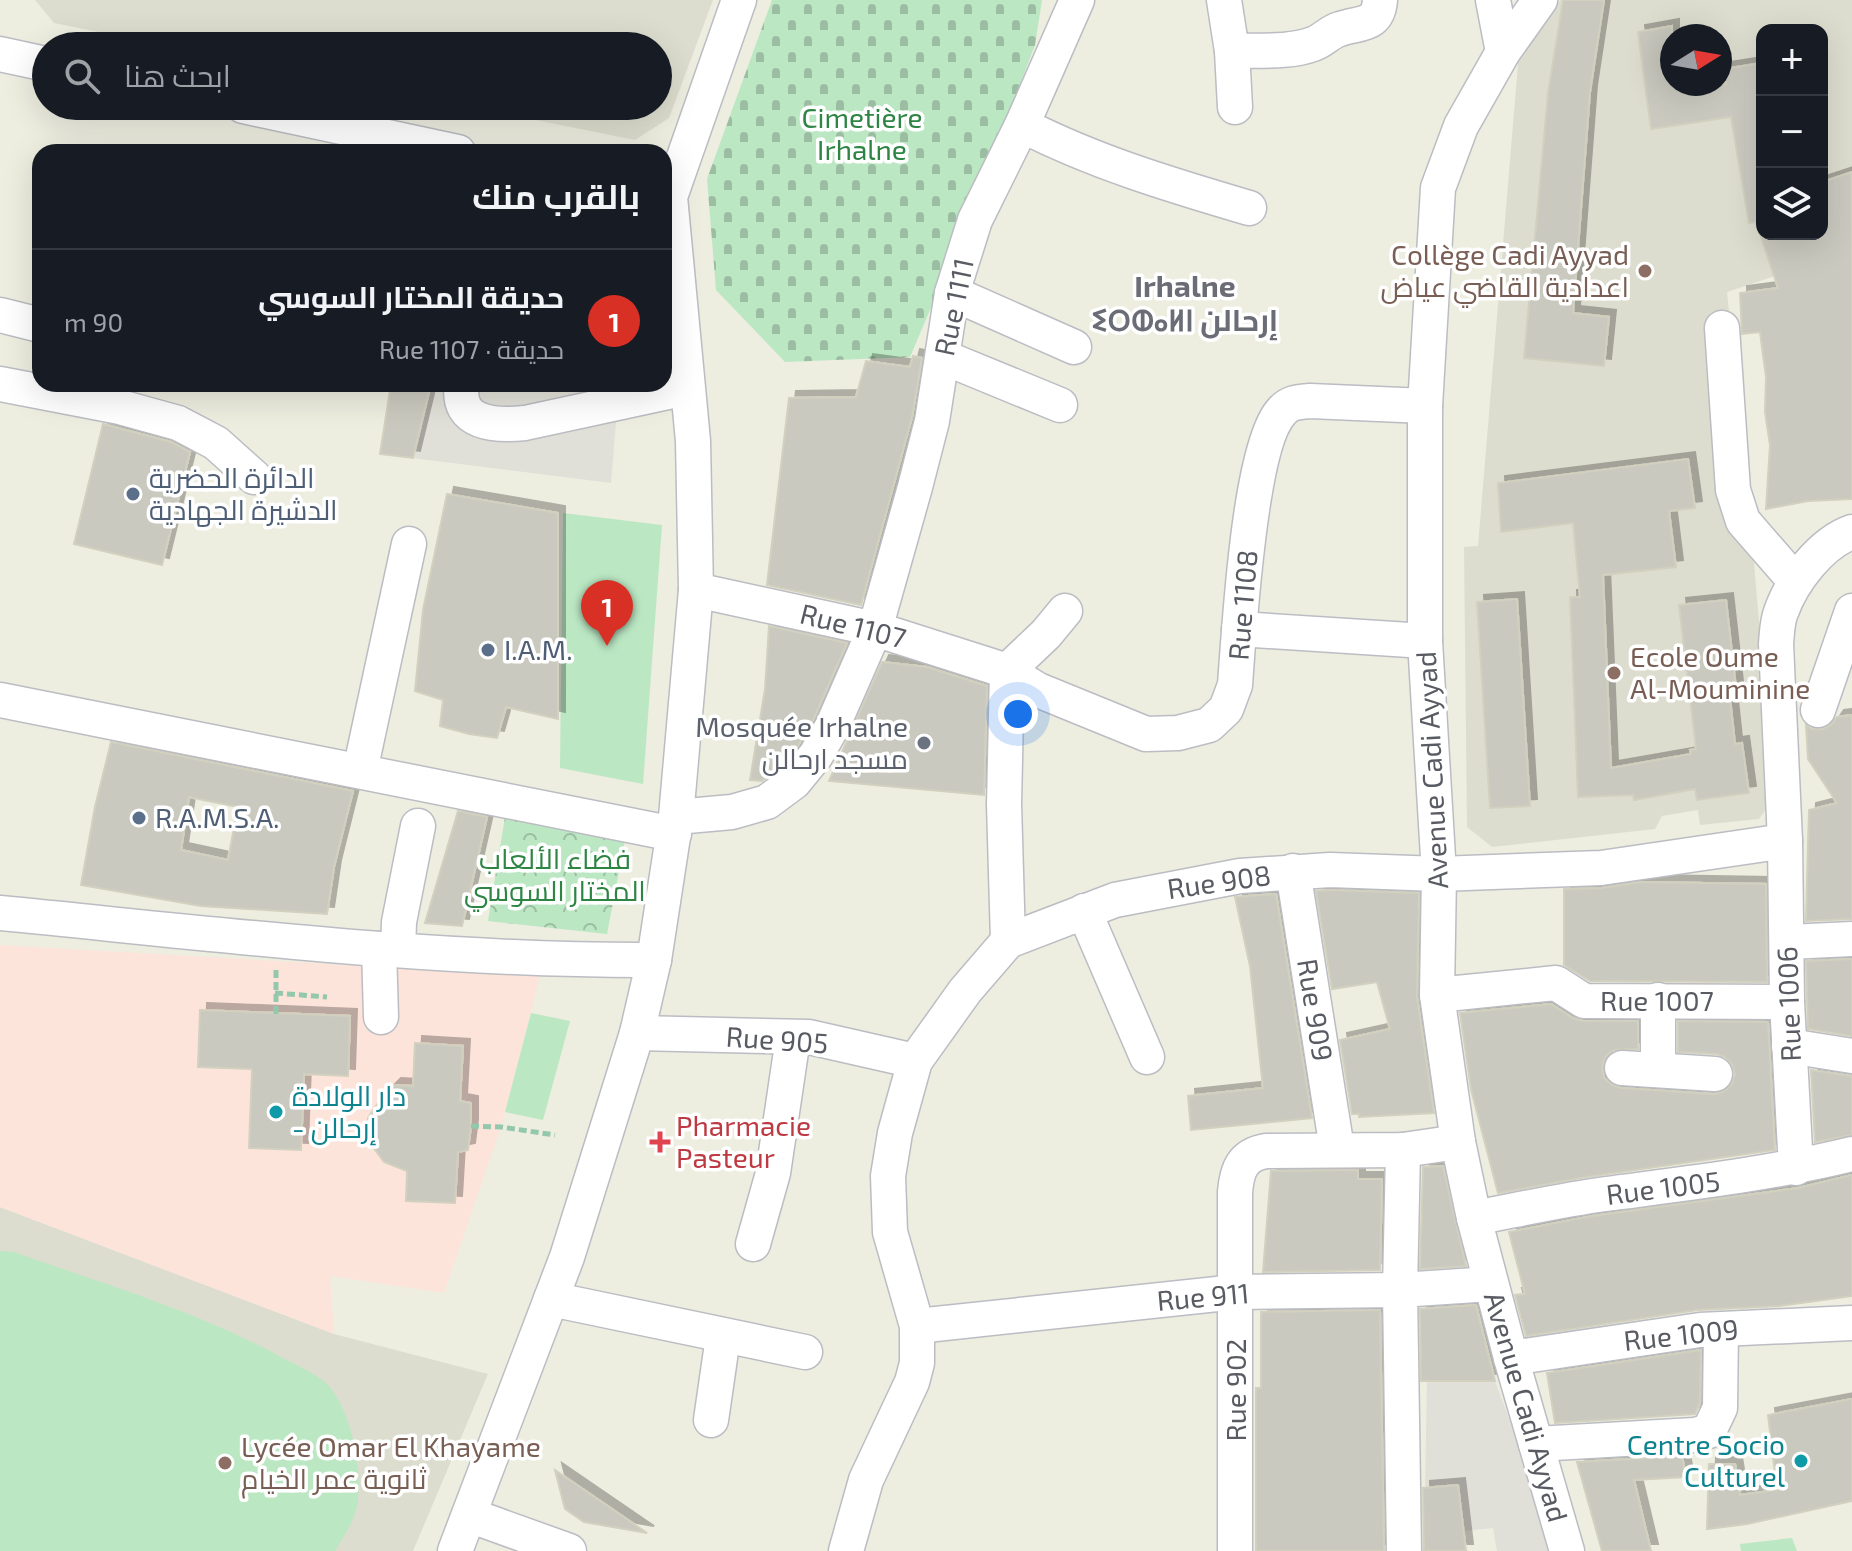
<!DOCTYPE html>
<html lang="ar">
<meta charset="utf-8">
<style>
body{margin:0;font-family:"Exo 2",Cairo,"Noto Sans Tifinagh",sans-serif;background:#20242c;color:#f1f3f6;direction:rtl}
.controls{position:absolute;right:24px;top:24px;display:grid;overflow:hidden;border-radius:16px;box-shadow:0 8px 32px #0002}
.controls button{width:72px;height:72px;display:grid;place-items:center;padding:0;border:0;border-bottom:2px solid #363941;background:#171b24;color:#f1f3f6;font:40px sans-serif}
.compass{position:absolute;left:1660px;top:24px;width:72px;height:72px;border-radius:50%;background:#171b24;box-shadow:0 8px 32px #0002;rotate:79deg}
.you{position:absolute;left:1018px;top:714px;width:28px;height:28px;margin:-20px;border:6px solid #fff;border-radius:50%;background:#1a73e8;box-shadow:0 0 0 12px #1a73e833}
.badge{display:grid;place-items:center;width:52px;height:52px;border-radius:50%;background:#d93025;color:#fff;font-size:26px;font-weight:700}
.pin{position:absolute;translate:-50% -66px;filter:drop-shadow(0 2px 4px #0008)}
.pin::after{content:'';position:absolute;top:42px;width:28px;height:24px;background:inherit;clip-path:polygon(0 0,100% 0,50% 100%)}
.list{margin:0;padding:0;list-style:none}
h2{display:flex;justify-content:space-between;align-items:center;height:104px;margin:0;padding:0 32px;font-size:34px}
h2 small{font-size:26px;font-weight:400;color:#9ea1a6}
.list li{display:grid;grid-template-columns:52px 1fr auto;gap:24px;align-items:center;box-sizing:border-box;height:144px;padding:0 32px;border-top:2px solid #363941}
.list b{display:block;font-size:30px;white-space:nowrap}
.list p{margin:0;font-size:26px;white-space:nowrap;color:#9ea1a6}
.list em{font-size:26px;font-style:normal;color:#9ea1a6}
.icon{flex:none;width:44px;height:44px;fill:none;stroke:currentColor;stroke-width:2;stroke-linecap:round;stroke-linejoin:round}
.map{position:relative;flex:none;width:1852px;height:1551px;overflow:hidden;direction:ltr}
.search{position:absolute;background:#171b24;box-shadow:0 8px 32px #0002;left:32px;top:32px;width:640px;height:88px;display:flex;align-items:center;gap:20px;box-sizing:border-box;padding:0 28px;border-radius:44px;color:#9ea1a6;font-size:30px}
.panel{position:absolute;background:#171b24;box-shadow:0 8px 32px #0002;left:32px;top:144px;width:640px;height:248px;border-radius:24px;direction:rtl}
.map>svg:first-child{display:block}
</style>
<div class="map">
<svg width="1852" height="1551" viewBox="0 0 1852 1551">
<defs>
<pattern id="cemetery-stones" width="16" height="16" patternUnits="userSpaceOnUse" patternTransform="scale(2)"><rect width="16" height="16" fill="#bbe7c3"/><path d="M2 7V4a2 2 0 0 1 4 0v3zM10 15v-3a2 2 0 0 1 4 0v3z" fill="#9bbea2"/></pattern>
<pattern id="park-crowns" width="20" height="18" patternUnits="userSpaceOnUse" patternTransform="scale(2)"><rect width="20" height="18" fill="#bbe7c3"/><path d="M2 6a3 3 0 1 1 6 0M12 15a3 3 0 1 1 6 0" fill="none" stroke="#9bbea2"/></pattern>
<filter id="shadow"><feDropShadow dx="7" dy="-7" stdDeviation="0" flood-color="#0004"/></filter>
</defs>
<rect width="100%" height="100%" fill="#edede0"/>
<g fill="#e1e0d8">
<polygon points="391,384 619,384 611,483 380,454"/>
<polygon points="1427,1381 1495,1381 1558,1551 1497,1551 1493,1528 1464,1531 1458,1485 1425,1488"/>
</g>
<g fill="#ddddcf" fill-rule="evenodd">
<polygon points="35,0 713,0 669,118 635,140 465,106 658,106 658,46 167,46 54,23"/>
<path d="M1560,0H1852V250L1727,292L1751,528L1774,798L1759,819L1700,825L1698,810L1662,816L1655,829L1492,847L1467,827L1464,547L1478,546L1519,52ZM1762,30H1822V234H1762ZM1672,36H1720V84H1672Z"/>
<polygon points="0,1207 334,1334 488,1374 413,1551 0,1551"/>
</g>
<polygon fill="#fde4da" points="0,945 380,967 541,972 501,1127 444,1293 330,1276 334,1334 0,1207"/>
<g fill="#bbe7c3">
<polygon points="563,513 662,525 643,784 560,768"/>
<polygon points="531,1013 570,1021 543,1120 505,1112"/>
<path d="M0,1251L14,1252C104,1284 197,1311 281,1357C296,1365 316,1373 328,1385C352,1411 366,1480 355,1513C351,1526 342,1539 335,1551H0Z"/>
<polygon points="1792,1538 1797,1551 1741,1551 1740,1544"/>
</g>
<polygon fill="url(#cemetery-stones)" points="772,0 1042,0 1035,45 969,218 910,357 785,362 716,290 707,179"/>
<polygon fill="url(#park-crowns)" points="506,811 626,835 607,934 488,921"/>
<g fill="#cac9bf" stroke="#d2d0be" stroke-width="2" fill-rule="evenodd" filter="url(#shadow)">
<polygon points="1563,0 1604,0 1590,92 1573,313 1609,317 1604,366 1524,358 1548,93"/>
<polygon points="1672,26 1672,84 1726,84 1723,69 1762,63 1762,222 1749,223 1731,117 1651,129 1638,32"/>
<polygon points="1852,172 1852,499 1808,501 1766,509 1770,445 1765,412 1766,377 1760,332 1742,334 1740,293 1778,288 1760,234 1822,234 1822,182"/>
<polygon points="913,356 922,358 912,417 861,605 767,585 789,398 856,397 866,361 910,367"/>
<polygon points="391,384 431,384 413,458 380,454"/>
<polygon points="103,424 171,442 190,452 162,565 74,544"/>
<polygon points="1688,459 1695,508 1669,511 1676,567 1603,575 1611,768 1691,754 1690,750 1696,749 1679,605 1726,600 1737,697 1730,698 1735,744 1742,743 1749,793 1697,800 1695,789 1634,800 1633,795 1578,797 1570,597 1580,597 1573,523 1501,532 1498,483"/>
<polygon points="447,494 558,513 558,719 506,707 497,738 469,734 440,726 443,700 415,691 423,610"/>
<polygon points="1517,599 1530,806 1490,808 1477,602"/>
<polygon points="769,626 847,643 814,718 799,744 780,767 762,781 750,780 765,689"/>
<polygon points="882,662 927,667 987,686 984,795 829,781"/>
<polygon points="1852,715 1852,919 1806,921 1809,810 1837,803 1808,759 1806,725 1812,729 1823,729 1832,724 1837,717"/>
<path d="M111,742L353,791L334,867L327,914L201,906L81,885L95,807ZM189,797L238,807L228,860L181,850Z"/>
<polygon points="458,811 487,817 462,926 425,923"/>
<polygon points="1640,882 1766,884 1767,982 1590,981 1564,965 1564,889 1602,888"/>
<polygon points="1330,890 1419,893 1417,997 1434,1113 1359,1117 1359,1114 1352,1114 1340,1040 1390,1029 1377,982 1332,989 1316,891"/>
<polygon points="1276,894 1312,1118 1191,1130 1188,1096 1263,1088 1250,966 1235,897"/>
<polygon points="1852,959 1852,1036 1808,1029 1806,961"/>
<polygon points="1551,1004 1573,1018 1583,1021 1638,1021 1638,1049 1614,1050 1606,1056 1602,1066 1604,1078 1612,1085 1621,1088 1714,1094 1723,1092 1732,1084 1735,1074 1732,1064 1725,1057 1717,1054 1678,1052 1678,1021 1768,1022 1775,1150 1586,1177 1498,1193 1471,1089 1460,1013"/>
<polygon points="200,1010 350,1016 348,1076 304,1074 301,1150 249,1148 252,1069 198,1067"/>
<polygon points="415,1043 463,1046 460,1101 471,1103 471,1126 468,1150 458,1152 455,1203 406,1201 407,1171 384,1162 370,1143 368,1118 382,1097 394,1085 413,1086"/>
<polygon points="1811,1070 1852,1076 1852,1135 1815,1142"/>
<polygon points="1443,1166 1466,1266 1420,1269 1423,1167"/>
<polygon points="1358,1170 1358,1179 1382,1179 1380,1270 1263,1272 1271,1171"/>
<polygon points="1852,1175 1852,1296 1779,1306 1697,1310 1526,1336 1515,1295 1525,1294 1509,1232 1592,1216 1798,1188"/>
<polygon points="1476,1305 1495,1381 1421,1381 1420,1309"/>
<polygon points="1380,1310 1384,1551 1256,1551 1256,1388 1261,1388 1261,1312"/>
<polygon points="1701,1350 1700,1403 1695,1414 1555,1423 1547,1373"/>
<polygon points="1852,1399 1852,1501 1747,1524 1707,1529 1709,1464 1735,1464 1740,1495 1777,1490 1768,1415"/>
<polygon points="1682,1456 1686,1477 1634,1480 1651,1551 1602,1551 1577,1462"/>
<polygon points="555,1470 647,1533 584,1522 565,1509"/>
<polygon points="1458,1485 1466,1551 1424,1551 1423,1488"/>
</g>
<g fill="none" stroke-linecap="round" stroke-linejoin="round">
<defs>
<g id="minor">
<polyline points="1224,0 1232,51 1235,107"/>
<polyline points="1493,0 1503,52"/>
<polyline points="1540,0 1503,52 1461,126 1438,188 1425,406 1425,641 1439,874 1437,995 1458,1142 1474,1218 1511,1358 1567,1551"/>
<path d="M1232,51C1258,50 1289,53 1313,44C1323,41 1329,32 1340,29C1360,22 1378,27 1380,0"/>
<polyline points="0,54 46,64"/>
<polyline points="243,106 458,152"/>
<path d="M1022,125C1094,162 1171,185 1249,208"/>
<polyline points="952,293 1074,347"/>
<polyline points="0,315 40,325"/>
<polyline points="1722,328 1733,490 1743,521 1796,582"/>
<polyline points="943,357 1060,405"/>
<polyline points="0,384 120,407 178,423 216,443 254,477"/>
<path d="M462,384C455,425 497,426 525,423L687,388"/>
<path d="M696,590L875,629L1007,671L1038,690L1146,734L1178,733L1209,725L1226,709L1235,685C1239,633 1249,445 1282,411C1290,402 1298,402 1310,401L1425,406"/>
<polyline points="1239,629 1425,641"/>
<polyline points="1007,671 1004,804 1008,941"/>
<polyline points="1007,671 1046,634 1065,611"/>
<polyline points="0,700 674,834"/>
<polyline points="1818,710 1852,611"/>
<polyline points="360,771 409,544"/>
<polyline points="676,817 732,812 767,802 794,782 816,755 832,727 875,629 915,487 932,421 952,293 975,220 1022,125 1077,0"/>
<polyline points="1293,871 1337,1149"/>
<polyline points="1084,911 1147,1057"/>
<path d="M0,913C217,934 435,961 654,960"/>
<polyline points="1008,941 1115,900 1240,876 1330,870 1439,874 1601,868 1785,841"/>
<polyline points="1788,942 1852,939"/>
<polyline points="379,949 381,1017"/>
<polyline points="398,950 399,922 418,826"/>
<polyline points="1437,995 1556,983 1584,1001 1787,1002"/>
<polyline points="637,1033 809,1037 915,1061"/>
<polyline points="1789,1046 1852,1056"/>
<polyline points="1622,1068 1715,1074"/>
<polyline points="1658,1068 1658,1000"/>
<polyline points="1403,1150 1400,1290 1404,1551"/>
<path d="M1796,1168L1787,1002L1785,841L1776,644C1777,633 1777,622 1781,612C1792,581 1821,543 1852,532"/>
<path d="M1474,1218C1517,1210 1561,1200 1606,1194C1689,1183 1770,1174 1852,1154"/>
<polyline points="753,1244 773,1173 793,1038"/>
<polyline points="551,1299 805,1352"/>
<polyline points="917,1326 1236,1292 1400,1290 1491,1284"/>
<polyline points="1511,1358 1700,1330 1852,1323"/>
<polyline points="711,1420 723,1337"/>
<polyline points="1536,1444 1695,1435 1709,1431 1720,1408 1721,1330"/>
<polyline points="469,1515 569,1551"/>
<polyline points="455,1551 567,1257 637,1033 654,960 676,817 696,590 693,441 670,197 739,0"/>
<polyline points="846,1551 866,1480 912,1382 917,1363 917,1326 890,1232 888,1176 895,1133 915,1061 965,991 1008,941"/>
<path d="M1235,1551V1192C1237,1170 1242,1155 1266,1151L1403,1150L1458,1142"/>
</g>
</defs>
<use href="#minor" stroke="#bbbdc3" stroke-width="37"/>
<g stroke="#93c8ad" stroke-width="5" stroke-dasharray="8 4" stroke-linecap="butt">
<polyline points="275,993 327,997"/>
<polyline points="276,1014 276,970"/>
<polyline points="471,1126 501,1127 555,1135"/>
</g>
<use href="#minor" stroke="#fff" stroke-width="34"/>
</g>
<g fill="#8d6e63" stroke="#fff" stroke-width="3">
<circle cx="1645" cy="271" r="8"/>
<circle cx="1614" cy="673" r="8"/>
<circle cx="225" cy="1463" r="8"/>
</g>
<g fill="#5c6f8a" stroke="#fff" stroke-width="3">
<circle cx="133" cy="494" r="8"/>
<circle cx="488" cy="650" r="8"/>
<circle cx="139" cy="818" r="8"/>
</g>
<circle fill="#6b7280" stroke="#fff" stroke-width="3" cx="924" cy="743" r="8"/>
<g fill="#0f9aa8" stroke="#fff" stroke-width="3">
<circle cx="276" cy="1112" r="8"/>
<circle cx="1801" cy="1461" r="8"/>
</g>
<path fill="#e0444e" stroke="#fff" stroke-width="3" d="M656 1130h8v8h8v8h-8v8h-8v-8h-8v-8h8z"/>
<g text-anchor="middle" stroke-width="7" stroke-linejoin="round" paint-order="stroke">
<g font-size="28" fill="#2e8543" stroke="#fff">
<text x="862" y="128">Cimetière<tspan x="862" dy="32">Irhalne</tspan></text>
<text x="555" y="869">فضاء الألعاب<tspan x="555" dy="32">المختار السوسي</tspan></text>
</g>
<g font-size="28" fill="#785e54" stroke="#fff" text-anchor="start">
<text x="1629" y="265" text-anchor="end">Collège Cadi Ayyad<tspan x="1629" dy="32">اعدادية القاضي عياض</tspan></text>
<text x="1630" y="667">Ecole Oume<tspan x="1630" dy="32">Al-Mouminine</tspan></text>
<text x="241" y="1457">Lycée Omar El Khayame<tspan x="241" dy="32">ثانوية عمر الخيام</tspan></text>
</g>
<g font-size="28" fill="#595b63" stroke="#fff">
<text transform="translate(954 307) rotate(-78)" y="10">Rue 1111</text>
<text transform="translate(1243 605) rotate(-85)" y="10">Rue 1108</text>
<text transform="translate(853 626) rotate(14)" y="10">Rue 1107</text>
<text transform="translate(1432 770) rotate(-93)" y="10">Avenue Cadi Ayyad</text>
<text transform="translate(1219 882) rotate(-8)" y="10">Rue 908</text>
<text x="1657" y="1011">Rue 1007</text>
<text transform="translate(1789 1004) rotate(-92)" y="10">Rue 1006</text>
<text transform="translate(1315 1010) rotate(81)" y="10">Rue 909</text>
<text transform="translate(777 1040) rotate(4)" y="10">Rue 905</text>
<text transform="translate(1663 1188) rotate(-7)" y="10">Rue 1005</text>
<text transform="translate(1203 1297) rotate(-5)" y="10">Rue 911</text>
<text transform="translate(1681 1335) rotate(-6)" y="10">Rue 1009</text>
<text transform="translate(1236 1390) rotate(-90)" y="10">Rue 902</text>
<text transform="translate(1526 1407) rotate(74)" y="10">Avenue Cadi Ayyad</text>
</g>
<g font-size="28" fill="#4e5e75" stroke="#fff" text-anchor="start">
<text x="149" y="488">الدائرة الحضرية<tspan x="149" dy="32">الدشيرة الجهادية</tspan></text>
<text x="504" y="660">I.A.M.</text>
<text x="155" y="828">R.A.M.S.A.</text>
</g>
<g font-size="28" fill="#5b616d" stroke="#fff" text-anchor="end">
<text x="908" y="737">Mosquée Irhalne<tspan x="908" dy="32">مسجد ارحالن</tspan></text>
</g>
<g font-size="28" fill="#0d838f" stroke="#fff" text-anchor="start">
<text x="292" y="1106">دار الولادة<tspan x="292" dy="32">- إرحالن</tspan></text>
<text x="1785" y="1455" text-anchor="end">Centre Socio<tspan x="1785" dy="32">Culturel</tspan></text>
</g>
<g font-size="28" fill="#be3a42" stroke="#fff" text-anchor="start">
<text x="676" y="1136">Pharmacie<tspan x="676" dy="32">Pasteur</tspan></text>
</g>
<g font-size="30" font-weight="bold" fill="#6a6d75" stroke="#fff">
<text x="1185" y="297">Irhalne<tspan x="1185" dy="34">ⵉⵔⵀⴰⵍⵏ إرحالن</tspan></text>
</g>
</g>
</svg>
<div class="controls">
<button>+</button>
<button>−</button>
<button><svg class="icon" aria-label="layers" viewBox="0 0 24 24"><path d="M12 4l9 5-9 5-9-5zM3 14l9 5 9-5"/></svg></button>
</div>
<svg class="compass" viewBox="-18 -18 36 36"><path d="M0-13l5 13h-10z" fill="#e53935"/><path d="M0 13l5-13h-10z" fill="#9ea1a6"/></svg>
<div class="you"></div>
<div class="pin badge" style="left:607px;top:646px">1</div>
<div class="search"><svg class="icon" aria-label="search" viewBox="0 0 24 24"><circle cx="10" cy="10" r="6"/><path d="M15 15l6 6"/></svg>ابحث هنا</div>
<section class="panel">
<h2>بالقرب منك<small></small></h2>
<ul class="list">
<li><span class="badge">1</span><div><b>حديقة المختار السوسي</b><p>حديقة · Rue 1107</p></div><em>90 m</em></li>
</ul>
</section>
</div>
